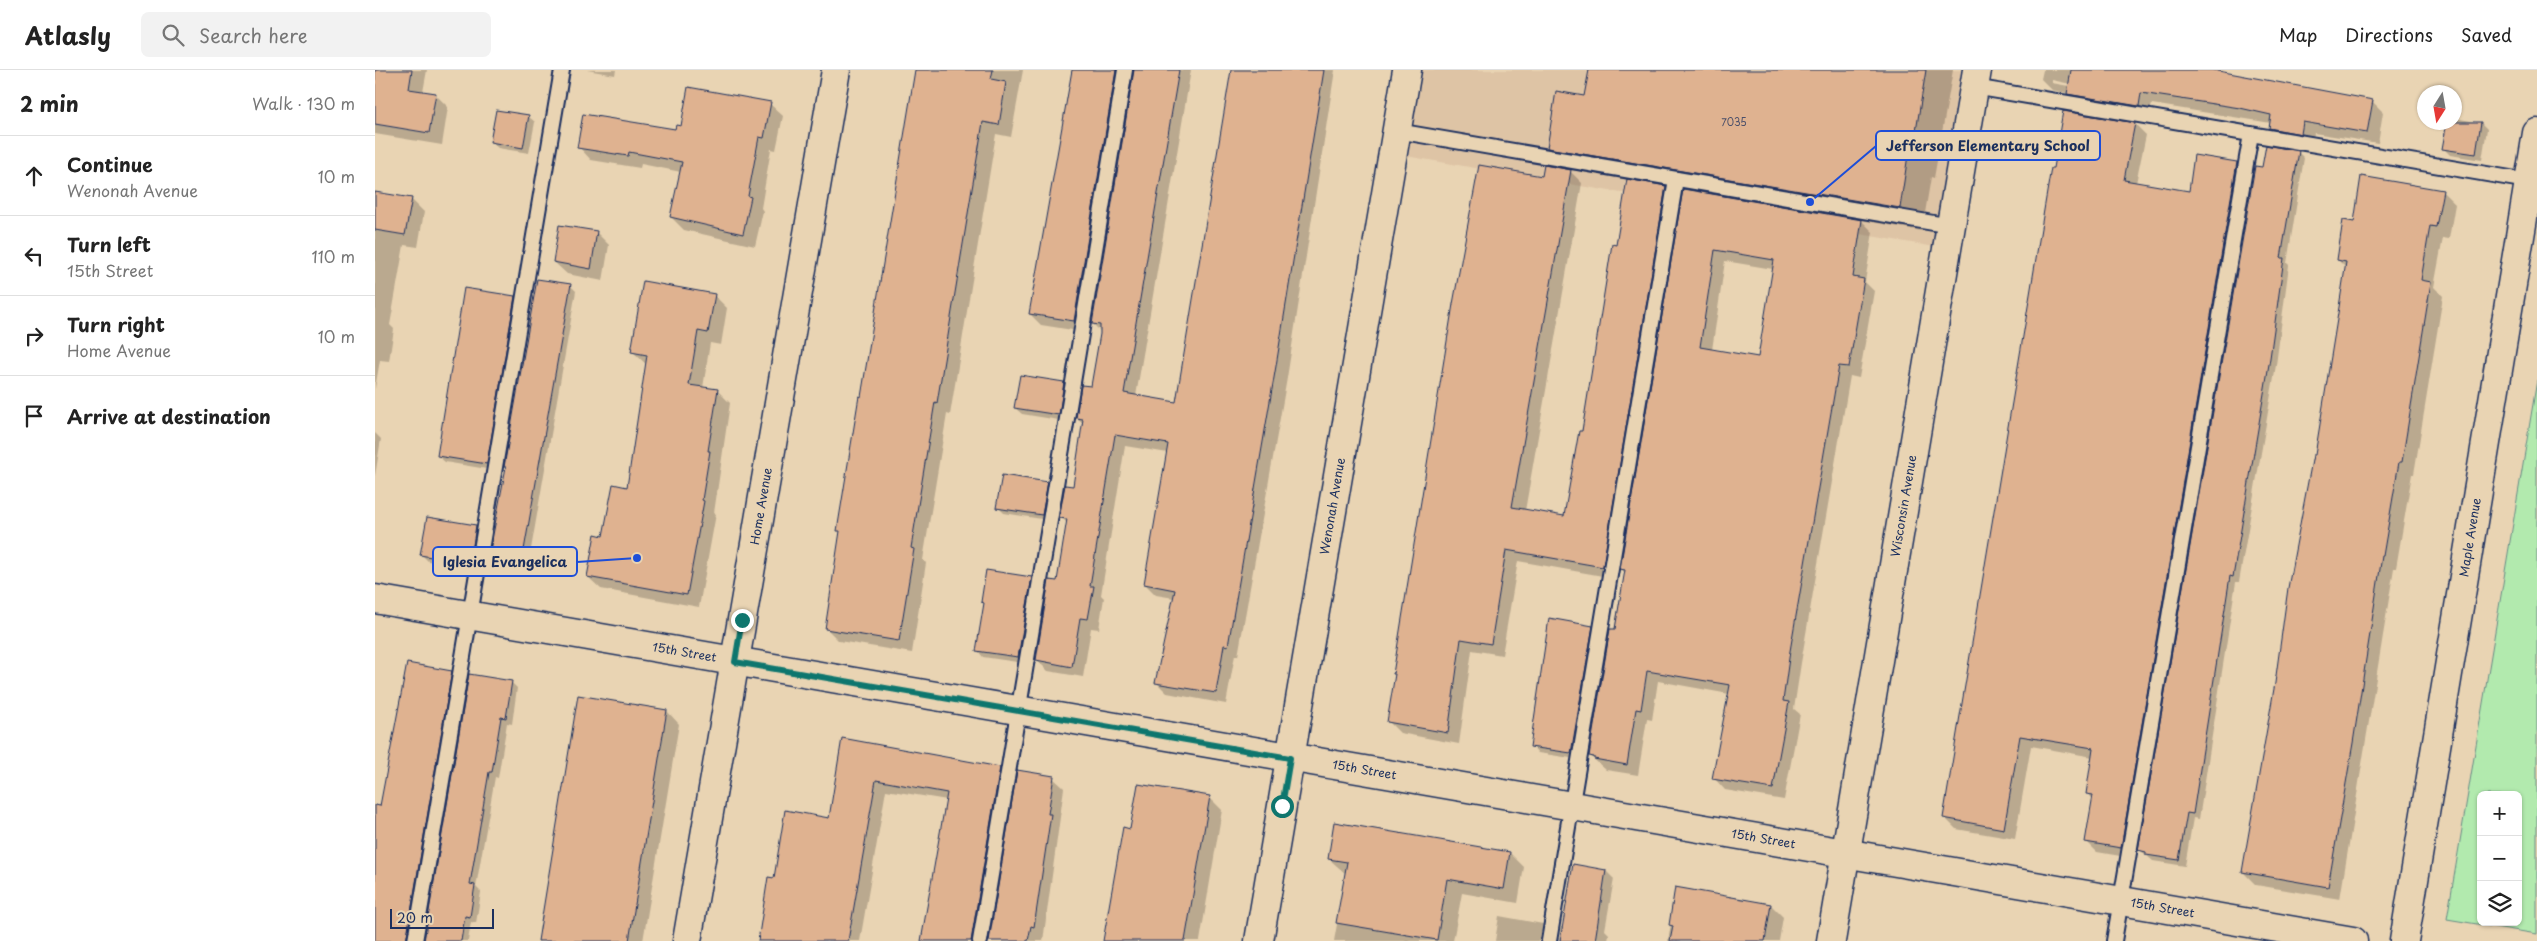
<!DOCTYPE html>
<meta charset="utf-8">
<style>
body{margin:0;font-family:"Playpen Sans",sans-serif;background:#f2f2f2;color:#222}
.controls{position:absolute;right:15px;bottom:15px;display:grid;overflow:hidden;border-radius:8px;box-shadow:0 1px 4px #0004}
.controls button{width:45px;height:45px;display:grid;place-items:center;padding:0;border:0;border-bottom:1px solid #e0e0e0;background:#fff;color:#222;font:25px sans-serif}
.compass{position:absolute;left:2042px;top:15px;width:45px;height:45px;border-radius:50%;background:#fff;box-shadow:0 1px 4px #0004;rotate:191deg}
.scale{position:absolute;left:15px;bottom:12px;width:104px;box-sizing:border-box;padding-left:5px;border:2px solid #1b2f5e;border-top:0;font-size:14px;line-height:18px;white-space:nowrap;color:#1b2f5e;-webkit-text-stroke:4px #e9d4b3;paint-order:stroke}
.stop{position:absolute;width:15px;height:15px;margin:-11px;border:4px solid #0f766e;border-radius:50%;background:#fff}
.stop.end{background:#0f766e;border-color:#fff;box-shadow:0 1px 5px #0008}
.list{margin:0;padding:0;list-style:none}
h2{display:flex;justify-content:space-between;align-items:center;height:65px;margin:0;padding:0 20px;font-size:21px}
h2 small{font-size:16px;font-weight:400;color:#767676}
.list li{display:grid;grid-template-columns:32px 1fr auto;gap:15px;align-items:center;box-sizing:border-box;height:80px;padding:0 20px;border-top:1px solid #e0e0e0}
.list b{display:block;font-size:19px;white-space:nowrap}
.list p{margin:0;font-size:16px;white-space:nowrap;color:#767676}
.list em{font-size:16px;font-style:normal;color:#767676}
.icon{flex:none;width:28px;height:28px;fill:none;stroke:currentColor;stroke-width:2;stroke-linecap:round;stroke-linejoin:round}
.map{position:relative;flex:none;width:2162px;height:871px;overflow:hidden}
header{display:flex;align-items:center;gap:30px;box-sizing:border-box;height:70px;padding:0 25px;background:#fff;border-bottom:1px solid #e0e0e0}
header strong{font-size:24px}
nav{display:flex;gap:28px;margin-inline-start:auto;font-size:18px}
.search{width:350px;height:45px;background:#f2f2f2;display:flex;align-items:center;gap:12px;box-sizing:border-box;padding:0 18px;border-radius:8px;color:#767676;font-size:19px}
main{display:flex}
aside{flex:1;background:#fff}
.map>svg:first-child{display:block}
</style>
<header>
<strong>Atlasly</strong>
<div class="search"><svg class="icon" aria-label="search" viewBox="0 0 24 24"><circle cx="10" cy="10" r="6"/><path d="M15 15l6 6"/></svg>Search here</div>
<nav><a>Map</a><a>Directions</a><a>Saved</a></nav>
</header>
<main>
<aside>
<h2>2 min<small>Walk · 130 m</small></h2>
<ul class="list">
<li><svg class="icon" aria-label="ahead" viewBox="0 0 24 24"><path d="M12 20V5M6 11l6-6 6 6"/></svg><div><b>Continue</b><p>Wenonah Avenue</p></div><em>10 m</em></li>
<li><svg class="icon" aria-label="left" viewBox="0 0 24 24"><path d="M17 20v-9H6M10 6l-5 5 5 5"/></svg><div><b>Turn left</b><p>15th Street</p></div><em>110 m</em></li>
<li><svg class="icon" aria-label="right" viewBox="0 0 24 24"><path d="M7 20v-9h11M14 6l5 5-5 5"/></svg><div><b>Turn right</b><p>Home Avenue</p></div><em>10 m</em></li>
<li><svg class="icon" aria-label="arrive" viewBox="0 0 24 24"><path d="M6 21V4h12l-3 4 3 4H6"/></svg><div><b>Arrive at destination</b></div></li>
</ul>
</aside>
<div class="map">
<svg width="2162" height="871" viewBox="0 0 2162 871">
<rect width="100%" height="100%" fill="#e9d4b3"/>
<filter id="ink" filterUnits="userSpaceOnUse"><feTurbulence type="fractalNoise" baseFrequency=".02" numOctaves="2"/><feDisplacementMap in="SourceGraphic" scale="10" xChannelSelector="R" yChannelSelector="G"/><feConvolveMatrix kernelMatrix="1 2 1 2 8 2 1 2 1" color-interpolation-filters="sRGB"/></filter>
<g filter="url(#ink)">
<polygon fill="#dec4a5" points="1040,0 1597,0 1566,178 1025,85"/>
<path fill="#b2eaae" stroke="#668c86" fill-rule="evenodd" d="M2162,310V864L2072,849ZM2106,725H2143V852H2106Z"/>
<g fill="#0003" fill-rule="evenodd">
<polygon points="0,0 52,0 48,22 60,24 73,37 67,75 0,64"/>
<polygon points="212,0 241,0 240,5"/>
<polygon points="541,0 648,0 636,67 621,64 575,345 572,344 548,490 551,493 537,583 464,571 451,558 466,462 463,460 488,328"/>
<polygon points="698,0 816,0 761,326 802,333 858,0 960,0 912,308 863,586 860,585 851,634 792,623 781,612 799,528 781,525 770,514 793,383 750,376 726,525 729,528 724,559 716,558 708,607 673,601 662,590 683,512 693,454 686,447 699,417 709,354 702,348 717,318 726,262 718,254 760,3 754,5 710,262 666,255 655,244"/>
<path d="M1216,0H1578L1559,108L1556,107L1547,161L1486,150L1498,162L1490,212L1499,221L1484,308L1475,306L1426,593L1419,639L1425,644L1409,730L1350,720L1339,708L1354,624L1283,611L1277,650L1272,649L1263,705L1231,700L1215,686L1250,503L1246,499L1309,120L1290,116L1302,129L1239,508L1143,491L1127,585L1097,580L1084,674L1025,663L1014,652L1021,606L1019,603L1168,107L1195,101L1207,113L1150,441L1190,448L1253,110L1196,100L1173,77L1210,28ZM1350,191L1398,199L1384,288L1337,280Z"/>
<path d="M1668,0H1823L1997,31L2008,42L2003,73L1939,63L1937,74L1906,69L1895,58L1896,53L1777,34L1774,46L1704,35L1692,23L1677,20L1666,9ZM1677,10L1700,15L1699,17L1677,13Z"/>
<polygon points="395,34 408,46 401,80 396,79 386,138 388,141 380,176 309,160 296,147 306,102 266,94 265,98 216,90 204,77 301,61 307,57"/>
<polygon points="153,46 160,52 154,83 123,78 116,72"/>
<polygon points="2080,48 2106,53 2112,59 2107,90 2075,85 2069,79"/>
<polygon points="1760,54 1771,65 1761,113 1815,122 1862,94 1873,105 1757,788 1722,782 1711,771 1718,729 1712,723 1718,687 1656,676 1640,769 1581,759 1570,748"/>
<polygon points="1923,82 1929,88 1912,193 1914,195 1901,295 1864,512 1861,512 1824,749 1818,748 1810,796 1778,791 1765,780"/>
<polygon points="2067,121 2080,134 2074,169 2068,168 2059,217 2068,226 2039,404 2037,404 2021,498 2019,498 1965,829 1881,815 1868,802 1941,387 1971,198 1963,190"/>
<polygon points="0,123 36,129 49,142 43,177 29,175 15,255 19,259 14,291 5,290 0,319"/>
<polygon points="221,162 234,175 228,211 192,204 179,192"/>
<polygon points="195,215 201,221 152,502 121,497 114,491 132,399 130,397"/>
<polygon points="339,225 352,238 346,275 335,273 328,318 343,321 355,333 339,443 341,444 324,537 226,519 213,507 253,418 272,295 258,282"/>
<polygon points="139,228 146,234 118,400 70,392 63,386"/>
<polygon points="689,313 695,320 690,351 647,344 640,338"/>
<polygon points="0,363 6,369 0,406"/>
<polygon points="672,413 678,419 673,450 629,443 623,437"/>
<polygon points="101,456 107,463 102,494 86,492 85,497 53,491 47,485"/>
<polygon points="656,508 662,514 649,593 608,587 602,580 610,535 607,532"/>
<polygon points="1217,557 1223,563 1202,689 1163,683 1157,676"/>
<polygon points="76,602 82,609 38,871 0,871 0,755 6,738"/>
<polygon points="136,612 142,618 137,654 132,653 123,708 120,707 101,817 106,822 101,853 96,852 93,871 50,871"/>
<polygon points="204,626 292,641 304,654 268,871 163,871"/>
<polygon points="468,669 624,698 635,708 608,871 547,871 572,730 511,720 485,871 384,871 400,810 455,749"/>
<polygon points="678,708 689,718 668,871 615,871"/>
<polygon points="834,727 847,740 825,871 731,871 756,760"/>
<polygon points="1135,783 1149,797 1143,833 1087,823 1078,871 959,871 971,804 954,789"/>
<polygon points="1199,796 1231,801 1239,809 1230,860 1234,864 1233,871 1184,871 1186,857 1189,857"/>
<polygon points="1302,819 1396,835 1408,847 1404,871 1293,871"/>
<polygon points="1124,846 1168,854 1175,861 1174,871 1120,871"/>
</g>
<g fill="#dfb290" stroke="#1b2f5e" fill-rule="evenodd">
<polygon points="0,0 37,0 34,19 61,23 54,63 0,54"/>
<polygon points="540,0 618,0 616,9 631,12 624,55 608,52 562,333 560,332 536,478 539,479 524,571 450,559 465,461 462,461 484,326 486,327"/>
<polygon points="697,0 741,0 699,251 654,244"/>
<polygon points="759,0 804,0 749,323 801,332 856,0 949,0 901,296 853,576 849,575 841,623 780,613 800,520 769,514 793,374 740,365 715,516 719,516 713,549 705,548 697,597 661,590 674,510 682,511 692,449 684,448 690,415 698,416 708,349 701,348 706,315 716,316 725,264 725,255 717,254"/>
<polygon points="1214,0 1551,0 1537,86 1533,85 1525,138 1172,78 1181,21 1209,26"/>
<polygon points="1696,0 1838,0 1998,30 1992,63 1928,52 1926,64 1894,58 1896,45 1865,38 1766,23 1764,36 1692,24"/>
<polygon points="313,17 396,32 389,68 384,67 373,126 376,127 368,164 295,147 307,92 254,82 253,86 202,78 208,44 300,59 301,55 306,56"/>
<polygon points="121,40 154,45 148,78 115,72"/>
<polygon points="1688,41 1760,53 1749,110 1814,121 1819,85 1862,92 1746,778 1710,772 1718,725 1711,724 1718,678 1645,666 1629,759 1568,748 1676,98 1678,98"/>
<polygon points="2072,52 2106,52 2101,84 2067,79"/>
<polygon points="1891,75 1924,81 1906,188 1909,188 1895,288 1858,507 1855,506 1818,744 1812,743 1804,790 1771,785 1771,782 1763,780 1880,96 1887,97"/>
<polygon points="1104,95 1167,106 1169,95 1196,100 1137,437 1189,446 1204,361 1207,361 1237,174 1241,175 1252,109 1291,116 1228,497 1131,480 1116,574 1086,569 1073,663 1012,652 1020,604 1018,604 1078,234"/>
<polygon points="1986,106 2068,120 2061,157 2055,156 2046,210 2056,212 2027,392 2024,392 2008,486 2007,486 1978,673 1953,817 1867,802 1900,613 1913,518 1938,385 1940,385 1964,237 1971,192 1962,190 1968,150 1979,152"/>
<path d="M1308,119L1487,150L1478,207L1489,209L1474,297L1464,296L1415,581L1408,631L1414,632L1398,719L1337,709L1355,615L1272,601L1266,640L1261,639L1252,695L1219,689V687L1214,686L1235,559H1240L1250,500L1245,499ZM1340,180L1399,190L1383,287L1325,277Z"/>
<polygon points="0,122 37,128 30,165 0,160"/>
<polygon points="184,155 222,161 216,199 178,192"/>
<polygon points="162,209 196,214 146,497 113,491 131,397 129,397"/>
<polygon points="268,211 340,224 333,263 323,261 314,315 343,319 333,381 335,381 327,430 329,431 312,525 212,507 220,464 228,466 238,414 252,417 272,285 256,282"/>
<polygon points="89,218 140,226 112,394 62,386"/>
<polygon points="645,305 689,312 684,345 639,338"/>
<polygon points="627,405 673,412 667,445 621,438"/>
<polygon points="52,447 101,455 96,489 80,486 79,491 45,485"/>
<polygon points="611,500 657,507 643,587 601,581 609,533 606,532"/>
<polygon points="1174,548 1218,556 1196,683 1155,677"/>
<polygon points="32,593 77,601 31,871 0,871 0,735 5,736"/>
<polygon points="94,604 137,611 131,648 126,647 117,702 114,702 95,814 100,815 95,847 90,846 86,871 49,871"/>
<polygon points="203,625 292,640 254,871 163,871"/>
<polygon points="467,668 625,697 596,871 546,871 572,723 501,710 473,871 383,871 393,807 399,808 410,740 454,748"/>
<polygon points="642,700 679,706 673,744 676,744 659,857 656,856 653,871 614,871"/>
<polygon points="763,714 835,726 810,871 728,871 748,757 755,759"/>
<polygon points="959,752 1135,782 1129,819 1072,809 1062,870 961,853 972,792 953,789"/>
<polygon points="1198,794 1231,800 1220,871 1185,871"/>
<polygon points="1300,817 1396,834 1390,871 1295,871 1298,856 1294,855"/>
</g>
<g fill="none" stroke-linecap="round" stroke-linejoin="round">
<defs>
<g id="service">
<polyline points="1599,17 2159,112"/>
<polyline points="1022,61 1576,156"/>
<polyline points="40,871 187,0"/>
<polyline points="605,871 750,0"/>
<polyline points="1174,871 1301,109"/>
<polyline points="1739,871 1876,64"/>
</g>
<g id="minor">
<path id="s1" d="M0,529L1978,871"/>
<path id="s2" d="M312,871L461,0"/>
<path id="s3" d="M884,871L1032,0"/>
<path id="s4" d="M1456,871L1602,0"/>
<path id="s5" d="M2029,871L2162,63"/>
</g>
</defs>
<use href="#service" stroke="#1b2f5e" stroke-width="18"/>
<use href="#minor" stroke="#1b2f5e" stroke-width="31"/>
<use href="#service" stroke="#e9d4b3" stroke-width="14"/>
<use href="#minor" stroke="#e9d4b3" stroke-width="28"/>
</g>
</g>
<g fill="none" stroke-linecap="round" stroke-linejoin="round" filter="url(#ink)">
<polyline stroke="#0f766e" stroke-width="6" points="367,550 360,592 915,688 907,736"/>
</g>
<g text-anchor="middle" stroke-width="5" stroke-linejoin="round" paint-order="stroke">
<g font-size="10" fill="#4c506a">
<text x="1359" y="56">7035</text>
</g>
<g font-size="12" fill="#1b2f5e" stroke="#e9d4b3">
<text dy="4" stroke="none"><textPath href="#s2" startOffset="441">Home Avenue</textPath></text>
<text dy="4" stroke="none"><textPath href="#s3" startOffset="441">Wenonah Avenue</textPath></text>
<text dy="4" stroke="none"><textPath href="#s4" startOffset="441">Wisconsin Avenue</textPath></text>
<text dy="4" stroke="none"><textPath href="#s5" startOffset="409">Maple Avenue</textPath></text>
<text dy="4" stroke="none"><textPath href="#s1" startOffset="314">15th Street</textPath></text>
<text dy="4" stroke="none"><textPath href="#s1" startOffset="1004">15th Street</textPath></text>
<text dy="4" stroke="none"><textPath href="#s1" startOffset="1409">15th Street</textPath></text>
<text dy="4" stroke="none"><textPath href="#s1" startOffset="1814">15th Street</textPath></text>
</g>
</g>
<path fill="none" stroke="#1d4ed8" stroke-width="2" d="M1435 132L1501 76M262 488L202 492"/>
<g fill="#1d4ed8" stroke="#e9d4b3" stroke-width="2">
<circle cx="1435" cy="132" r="5"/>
<circle cx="262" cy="488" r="5"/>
</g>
<g fill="#e9d4b3" stroke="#1d4ed8" stroke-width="2">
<rect x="1501" y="61" width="224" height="29" rx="5"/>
<rect x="58" y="477" width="144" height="29" rx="5"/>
</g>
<g font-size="14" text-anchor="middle" font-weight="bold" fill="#1b2f5e">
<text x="1613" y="81">Jefferson Elementary School</text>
<text x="130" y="497">Iglesia Evangelica</text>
</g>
</svg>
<div class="controls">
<button>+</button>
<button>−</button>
<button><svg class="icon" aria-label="layers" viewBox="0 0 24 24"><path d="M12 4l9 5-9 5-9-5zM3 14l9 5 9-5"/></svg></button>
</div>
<svg class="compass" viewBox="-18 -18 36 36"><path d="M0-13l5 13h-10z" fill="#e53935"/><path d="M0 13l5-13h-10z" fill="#767676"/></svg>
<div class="scale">20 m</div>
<div class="stop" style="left:907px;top:736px"></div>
<div class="stop end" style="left:367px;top:550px"></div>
</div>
</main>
